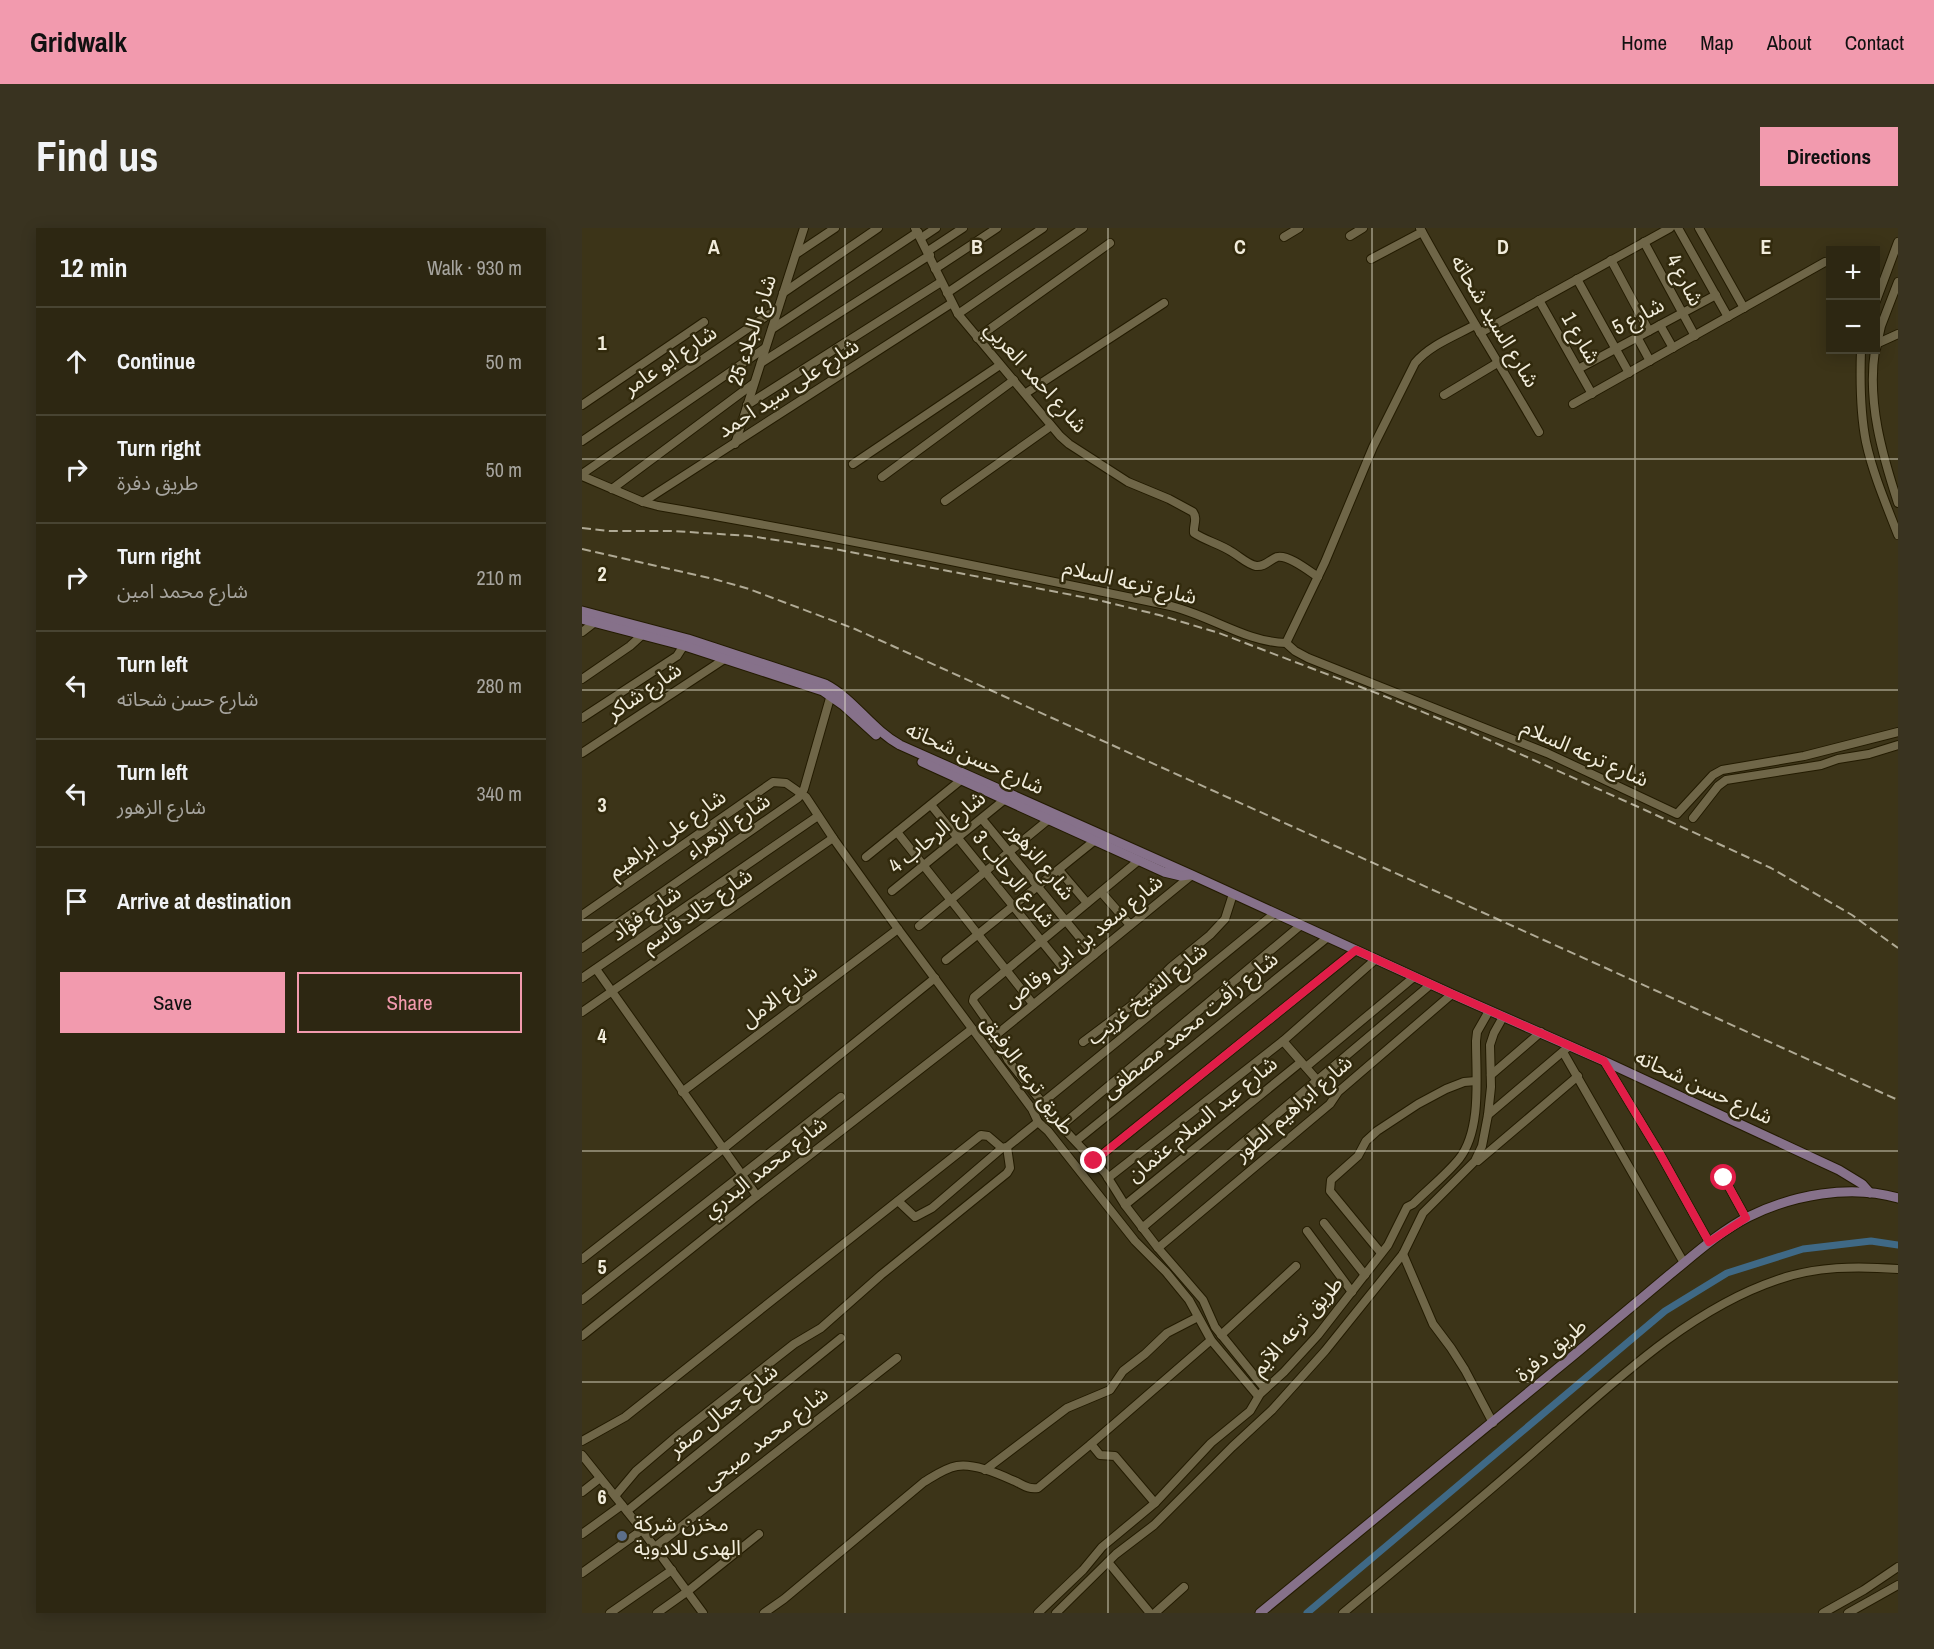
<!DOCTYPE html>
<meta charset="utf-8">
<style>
body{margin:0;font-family:"Archivo Narrow","Noto Sans Arabic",sans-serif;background:#393320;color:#f1f3f6}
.controls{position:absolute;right:18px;top:18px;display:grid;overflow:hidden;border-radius:0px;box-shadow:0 3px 15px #0003}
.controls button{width:54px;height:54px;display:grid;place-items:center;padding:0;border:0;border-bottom:2px solid #484432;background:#2d2712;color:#f1f3f6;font:30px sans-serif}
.stop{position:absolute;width:18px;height:18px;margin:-14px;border:4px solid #e11d48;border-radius:50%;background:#fff}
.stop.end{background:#e11d48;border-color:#fff;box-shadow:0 2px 6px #0008}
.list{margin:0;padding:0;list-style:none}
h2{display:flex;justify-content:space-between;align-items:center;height:78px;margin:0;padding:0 24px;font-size:26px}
h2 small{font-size:20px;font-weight:400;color:#a7a59f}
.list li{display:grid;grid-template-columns:39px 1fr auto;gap:18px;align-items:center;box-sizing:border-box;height:108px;padding:0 24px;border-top:2px solid #484432}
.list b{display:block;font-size:22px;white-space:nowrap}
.list p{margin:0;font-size:20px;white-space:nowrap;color:#a7a59f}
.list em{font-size:20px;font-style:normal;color:#a7a59f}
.actions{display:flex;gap:12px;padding:18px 24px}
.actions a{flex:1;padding:14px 0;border:2px solid #f29aae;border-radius:0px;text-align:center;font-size:21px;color:#f29aae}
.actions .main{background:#f29aae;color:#111}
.icon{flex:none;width:33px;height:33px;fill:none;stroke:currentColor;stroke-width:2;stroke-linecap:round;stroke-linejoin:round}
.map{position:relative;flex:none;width:1316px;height:1385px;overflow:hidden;border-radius:0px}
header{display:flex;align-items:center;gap:36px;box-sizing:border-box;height:84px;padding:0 30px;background:#f29aae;color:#111}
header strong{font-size:28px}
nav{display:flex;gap:33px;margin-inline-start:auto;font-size:21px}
.intro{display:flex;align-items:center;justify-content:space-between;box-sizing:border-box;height:144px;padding:0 36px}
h1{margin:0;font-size:42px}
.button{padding:15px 27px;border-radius:0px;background:#f29aae;color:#111;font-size:21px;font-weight:700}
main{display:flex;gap:36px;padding:0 36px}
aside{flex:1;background:#2d2712;border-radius:0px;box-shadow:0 3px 15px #0003}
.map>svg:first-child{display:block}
</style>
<header>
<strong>Gridwalk</strong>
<nav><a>Home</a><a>Map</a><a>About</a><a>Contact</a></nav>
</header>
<div class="intro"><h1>Find us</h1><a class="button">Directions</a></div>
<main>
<aside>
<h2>12 min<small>Walk · 930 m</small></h2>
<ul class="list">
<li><svg class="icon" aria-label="ahead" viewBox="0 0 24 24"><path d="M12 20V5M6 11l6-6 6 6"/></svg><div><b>Continue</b></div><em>50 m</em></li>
<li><svg class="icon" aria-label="right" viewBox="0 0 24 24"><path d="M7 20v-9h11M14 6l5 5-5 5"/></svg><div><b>Turn right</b><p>طريق دفرة</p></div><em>50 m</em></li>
<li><svg class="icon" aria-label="right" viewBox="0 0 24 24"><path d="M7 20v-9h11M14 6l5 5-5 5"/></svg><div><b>Turn right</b><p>شارع محمد امين</p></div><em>210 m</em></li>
<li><svg class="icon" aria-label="left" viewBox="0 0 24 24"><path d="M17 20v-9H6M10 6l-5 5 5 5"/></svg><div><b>Turn left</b><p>شارع حسن شحاته</p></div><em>280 m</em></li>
<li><svg class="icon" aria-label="left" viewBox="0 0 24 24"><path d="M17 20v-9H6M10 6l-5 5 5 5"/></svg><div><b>Turn left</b><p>شارع الزهور</p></div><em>340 m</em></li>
<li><svg class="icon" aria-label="arrive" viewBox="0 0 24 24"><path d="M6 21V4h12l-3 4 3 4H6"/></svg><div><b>Arrive at destination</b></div></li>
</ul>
<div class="actions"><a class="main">Save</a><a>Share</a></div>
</aside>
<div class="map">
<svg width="1316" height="1385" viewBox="0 0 1316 1385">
<rect width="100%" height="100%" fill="#3c3418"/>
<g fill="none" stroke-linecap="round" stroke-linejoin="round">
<polyline stroke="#3f6986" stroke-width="7" points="725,1385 1083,1083 1145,1045 1221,1021 1289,1013 1316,1017"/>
<defs>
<g id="minor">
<path d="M333,0L376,86L478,208L487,216L546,254L587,271L611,284C616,291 611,297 612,305C624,313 638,316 650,324C657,328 665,336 674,338C683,339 687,332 695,329C706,326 727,343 736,349"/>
<path d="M838,0C876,70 917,135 957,204"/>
<polyline points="1096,0 1146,89"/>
<polyline points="1117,0 1162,80"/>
<polyline points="768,8 781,0"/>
<polyline points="702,9 717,0"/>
<polyline points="339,10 354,0"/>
<polyline points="1062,14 1113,108"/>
<polyline points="346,23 381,0"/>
<polyline points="214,26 253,0"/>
<polyline points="789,31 840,4"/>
<polyline points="1029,32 1067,103"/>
<polyline points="353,41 415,0"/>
<polyline points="995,51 1047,145"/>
<polyline points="201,65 296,0"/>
<polyline points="365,65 461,0"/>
<polyline points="957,72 1010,166"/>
<polyline points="1294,73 1316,14"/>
<polyline points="376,86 501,0"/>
<polyline points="1078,97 1091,120"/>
<polyline points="190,101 336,4"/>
<polyline points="898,105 1088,0"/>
<polyline points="1055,109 1068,133"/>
<polyline points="395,110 528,15"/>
<polyline points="1294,116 1316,106"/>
<polyline points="1294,121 1299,98 1316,54"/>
<path d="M1279,122C1278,152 1278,184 1284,214C1291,246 1304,276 1316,307"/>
<path d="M1293,122C1285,174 1300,226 1316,275"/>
<polyline points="179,135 348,27"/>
<polyline points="996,141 1134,67"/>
<polyline points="444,165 582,75"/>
<polyline points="862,167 917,134"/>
<polyline points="991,176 1243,34"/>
<polyline points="0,177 122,94"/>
<polyline points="165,177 359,54"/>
<polyline points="0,213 196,80"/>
<polyline points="153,216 222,0"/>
<polyline points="271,236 418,137"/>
<polyline points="0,246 183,120"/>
<path d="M0,248L61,274L76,278C246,307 415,342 584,377C625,385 662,414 704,415L713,423L726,430L965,525L1095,586L1131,547L1140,542L1222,528L1316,504"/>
<polyline points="300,249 432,152"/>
<polyline points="30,261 171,156"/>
<polyline points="363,273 469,198"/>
<polyline points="61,274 370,75"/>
<polyline points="0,404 13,394"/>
<path d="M704,415L743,334L791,219L833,135C848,117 873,108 893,97"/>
<polyline points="0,451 48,418 60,407"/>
<polyline points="0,490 95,428 104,414"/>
<polyline points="0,525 144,430"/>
<polyline points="349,577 487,747"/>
<polyline points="1111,590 1136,558 1144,552 1239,537 1256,531 1287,526 1316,517"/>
<polyline points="400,591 512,727"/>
<polyline points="315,604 451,776"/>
<polyline points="284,629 379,552"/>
<polyline points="556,633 392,769 391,773 412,803 426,832 479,898 523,945 543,977 576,1020 621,1072 633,1099 683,1161"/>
<polyline points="477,642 505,675"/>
<polyline points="310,663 422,572"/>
<polyline points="519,664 548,697"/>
<polyline points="0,687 191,554 204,555 224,569 251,610 316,701 450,881 456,894 466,903 553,1013 584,1044 607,1072 629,1112 676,1168"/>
<polyline points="337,698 466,592"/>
<polyline points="0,720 216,570 222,561 250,463"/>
<polyline points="364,732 512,613"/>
<polyline points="14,741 175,968"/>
<polyline points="0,750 236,588"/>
<polyline points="0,784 251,610"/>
<polyline points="414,807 610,647"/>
<polyline points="701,813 735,852"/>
<polyline points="501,814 553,775 589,739 628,707 643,691 651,666"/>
<polyline points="981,824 1102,1035"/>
<polyline points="1022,833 1077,924 1127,1014"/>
<polyline points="724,839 832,749"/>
<polyline points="909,847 959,804"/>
<polyline points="100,864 316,701"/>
<polyline points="460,875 693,685"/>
<polyline points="906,887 985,820"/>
<polyline points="479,898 719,697"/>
<polyline points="494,913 746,709"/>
<polyline points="512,933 774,722"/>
<polyline points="896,933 996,848"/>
<polyline points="526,950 701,813 794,731"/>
<polyline points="1142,950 1164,990"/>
<polyline points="316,973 333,989 350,980 420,920"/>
<polyline points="543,977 719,834"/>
<polyline points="742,995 783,1047"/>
<polyline points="560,1000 848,757"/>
<polyline points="725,1003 770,1064"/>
<polyline points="576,1020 748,876 756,864 870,766"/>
<polyline points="799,1025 748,963 749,952 776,928 784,913 795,903 836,876 864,861 882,854 894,853"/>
<polyline points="821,1026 851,1096 869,1120 883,1142 911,1195"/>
<polyline points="0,1031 141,921 353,750"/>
<polyline points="0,1072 259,869"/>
<polyline points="639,1107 714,1038"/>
<polyline points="0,1108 175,968 390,801"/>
<polyline points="0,1213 43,1189 399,907 406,908 420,920 425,919 456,894"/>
<polyline points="509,1216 518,1227 533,1228 573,1275"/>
<polyline points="0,1227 60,1302 121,1385"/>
<polyline points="403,1242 485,1180 528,1162 541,1143 563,1126 585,1105 616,1089"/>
<polyline points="0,1264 18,1250"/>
<polyline points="33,1268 54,1243 95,1208 212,1116 239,1100 299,1047 425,945 428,940 425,919"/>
<polyline points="45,1283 259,1110"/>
<polyline points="0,1306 40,1277"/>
<polyline points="73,1319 315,1130"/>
<polyline points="526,1334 568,1385"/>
<polyline points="0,1345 60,1302"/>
<polyline points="28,1385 90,1342"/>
<polyline points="75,1385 106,1363 177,1306"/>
<path d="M182,1385L202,1371L342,1254C352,1248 363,1240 375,1238C392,1235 415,1245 430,1252C439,1255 445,1262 456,1260L509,1216L629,1112"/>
<path d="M456,1385L501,1342L520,1319L573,1275L629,1215L668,1183L678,1166L702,1144L736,1107L806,1017L825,979L831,976C846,961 864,947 877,931C900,902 894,848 894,813L895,804L907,783"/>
<polyline points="474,1385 534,1326 572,1297 650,1219 690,1182 743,1123 821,1026 841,985 893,933 900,918 906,887 909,859 908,817 912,805 921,789"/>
<polyline points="573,1385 602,1359"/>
<path d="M761,1385C825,1332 889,1279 952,1224C1025,1161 1103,1083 1195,1052C1234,1038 1275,1038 1316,1041"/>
<polyline points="1241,1385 1282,1362 1316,1339"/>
<polyline points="1266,1385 1316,1357"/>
</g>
<g id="major">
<path d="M0,383L106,411L243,456C272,471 289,501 318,517L610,647L870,766L1022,833L1257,942L1280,956L1288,965"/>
<polyline points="0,391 103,418 241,463 261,477 294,507"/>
<polyline points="340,534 582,644 599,648 607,647"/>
<path d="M678,1385C783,1299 888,1213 993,1126C1024,1100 1055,1074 1086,1048C1112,1027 1137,1004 1166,989C1210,967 1268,956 1316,970"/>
</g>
</defs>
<use href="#minor" stroke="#231b01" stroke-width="10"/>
<use href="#major" stroke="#231b01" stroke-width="11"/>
<use href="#minor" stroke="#6f6648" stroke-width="8"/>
<use href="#major" stroke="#86718a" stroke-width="9"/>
<g stroke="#b0aa95" stroke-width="2" stroke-dasharray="9 4.5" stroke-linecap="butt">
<polyline points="0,300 27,303 92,303 168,308 258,322 516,372 577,387 637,405 797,466 887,503 1063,582 1189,640 1270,687 1316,720"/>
<polyline points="0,321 132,351 167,361 273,401 1316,872"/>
</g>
</g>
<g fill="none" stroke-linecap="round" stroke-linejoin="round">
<polyline stroke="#e11d48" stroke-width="8" points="512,933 774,722 870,766 1022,833 1077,924 1127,1014 1164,990 1142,950"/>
</g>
<path fill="none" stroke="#f1ecdb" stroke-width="1.5" stroke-opacity="0.55" d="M263,0V1385M526,0V1385M790,0V1385M1053,0V1385M0,231H1316M0,462H1316M0,692H1316M0,923H1316M0,1154H1316"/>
<circle fill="#5c6f8a" stroke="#322a0d" stroke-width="2" cx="40" cy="1308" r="6"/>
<g text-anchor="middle" stroke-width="5" stroke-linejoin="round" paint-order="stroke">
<g font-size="21" fill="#f1ecdb" stroke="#322a0d">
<text transform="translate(1103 52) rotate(62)" y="7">شارع 4</text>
<text transform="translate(1056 88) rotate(-28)" y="7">شارع 5</text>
<text transform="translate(913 93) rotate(59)" y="7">شارع السيد شحاته</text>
<text transform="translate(170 102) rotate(-72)" y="7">شارع الجلاء 25</text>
<text transform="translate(999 110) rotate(60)" y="7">شارع 1</text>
<text transform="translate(88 132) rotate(-34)" y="7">شارع ابو عامر</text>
<text transform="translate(454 149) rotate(48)" y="7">شارع احمد العربي</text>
<text transform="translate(206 160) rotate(-33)" y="7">شارع على سيد احمد</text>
<text transform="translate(548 354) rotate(13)" y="7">شارع ترعه السلام</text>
<text transform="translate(62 463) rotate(-34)" y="7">شارع شاكر</text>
<text transform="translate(1003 525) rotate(24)" y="7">شارع ترعه السلام</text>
<text transform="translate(393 530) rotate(24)" y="7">شارع حسن شحاته</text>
<text transform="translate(146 598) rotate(-35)" y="7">شارع الزهراء</text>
<text transform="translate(355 604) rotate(-39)" y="7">شارع الرحاب 4</text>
<text transform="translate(85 606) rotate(-35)" y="7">شارع على ابراهيم</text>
<text transform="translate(459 633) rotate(51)" y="7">شارع الزهور</text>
<text transform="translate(432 651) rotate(51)" y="7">شارع الرحاب 3</text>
<text transform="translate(115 682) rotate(-35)" y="7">شارع خالد قاسم</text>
<text transform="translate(64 685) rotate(-35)" y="7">شارع فؤاد</text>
<text transform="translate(501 713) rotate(-39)" y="7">شارع سعد بن ابى وقاص</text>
<text transform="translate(565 766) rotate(-39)" y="7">شارع الشيخ غريب</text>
<text transform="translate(197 768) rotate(-37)" y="7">شارع الامل</text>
<text transform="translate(608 797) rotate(-39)" y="7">شارع رأفت محمد مصطفى</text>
<text transform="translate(446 847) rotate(54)" y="7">طريق ترعه الرفيق</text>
<text transform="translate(1122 859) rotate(25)" y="7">شارع حسن شحاته</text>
<text transform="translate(711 880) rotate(-41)" y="7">شارع ابراهيم الطور</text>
<text transform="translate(620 891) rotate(-39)" y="7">شارع عبد السلام عثمان</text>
<text transform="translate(183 939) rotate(-38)" y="7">شارع محمد البدري</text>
<text transform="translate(715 1098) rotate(-48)" y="7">طريق ترعه الآيم</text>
<text transform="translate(969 1122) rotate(-40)" y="7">طريق دفرة</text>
<text transform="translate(141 1182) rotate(-39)" y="7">شارع جمال صقر</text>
<text transform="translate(183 1210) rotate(-38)" y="7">شارع محمد صبحى</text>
</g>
<g font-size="21" fill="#f1ecdb" stroke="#322a0d" text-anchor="start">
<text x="52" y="1303">مخزن شركة<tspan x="52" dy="24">الهدى للادوية</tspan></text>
</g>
</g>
<g font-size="20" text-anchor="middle" font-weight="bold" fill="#f1ecdb" stroke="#322a0d" stroke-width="5" stroke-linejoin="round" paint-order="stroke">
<text x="132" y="26">A</text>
<text x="395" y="26">B</text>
<text x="658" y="26">C</text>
<text x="921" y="26">D</text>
<text x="1184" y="26">E</text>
<text x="20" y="122">1</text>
<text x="20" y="353">2</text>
<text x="20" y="584">3</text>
<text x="20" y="815">4</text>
<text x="20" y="1046">5</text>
<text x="20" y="1276">6</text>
</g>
</svg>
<div class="controls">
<button>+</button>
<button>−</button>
</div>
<div class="stop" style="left:1142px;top:950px"></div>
<div class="stop end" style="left:512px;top:933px"></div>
</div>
</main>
